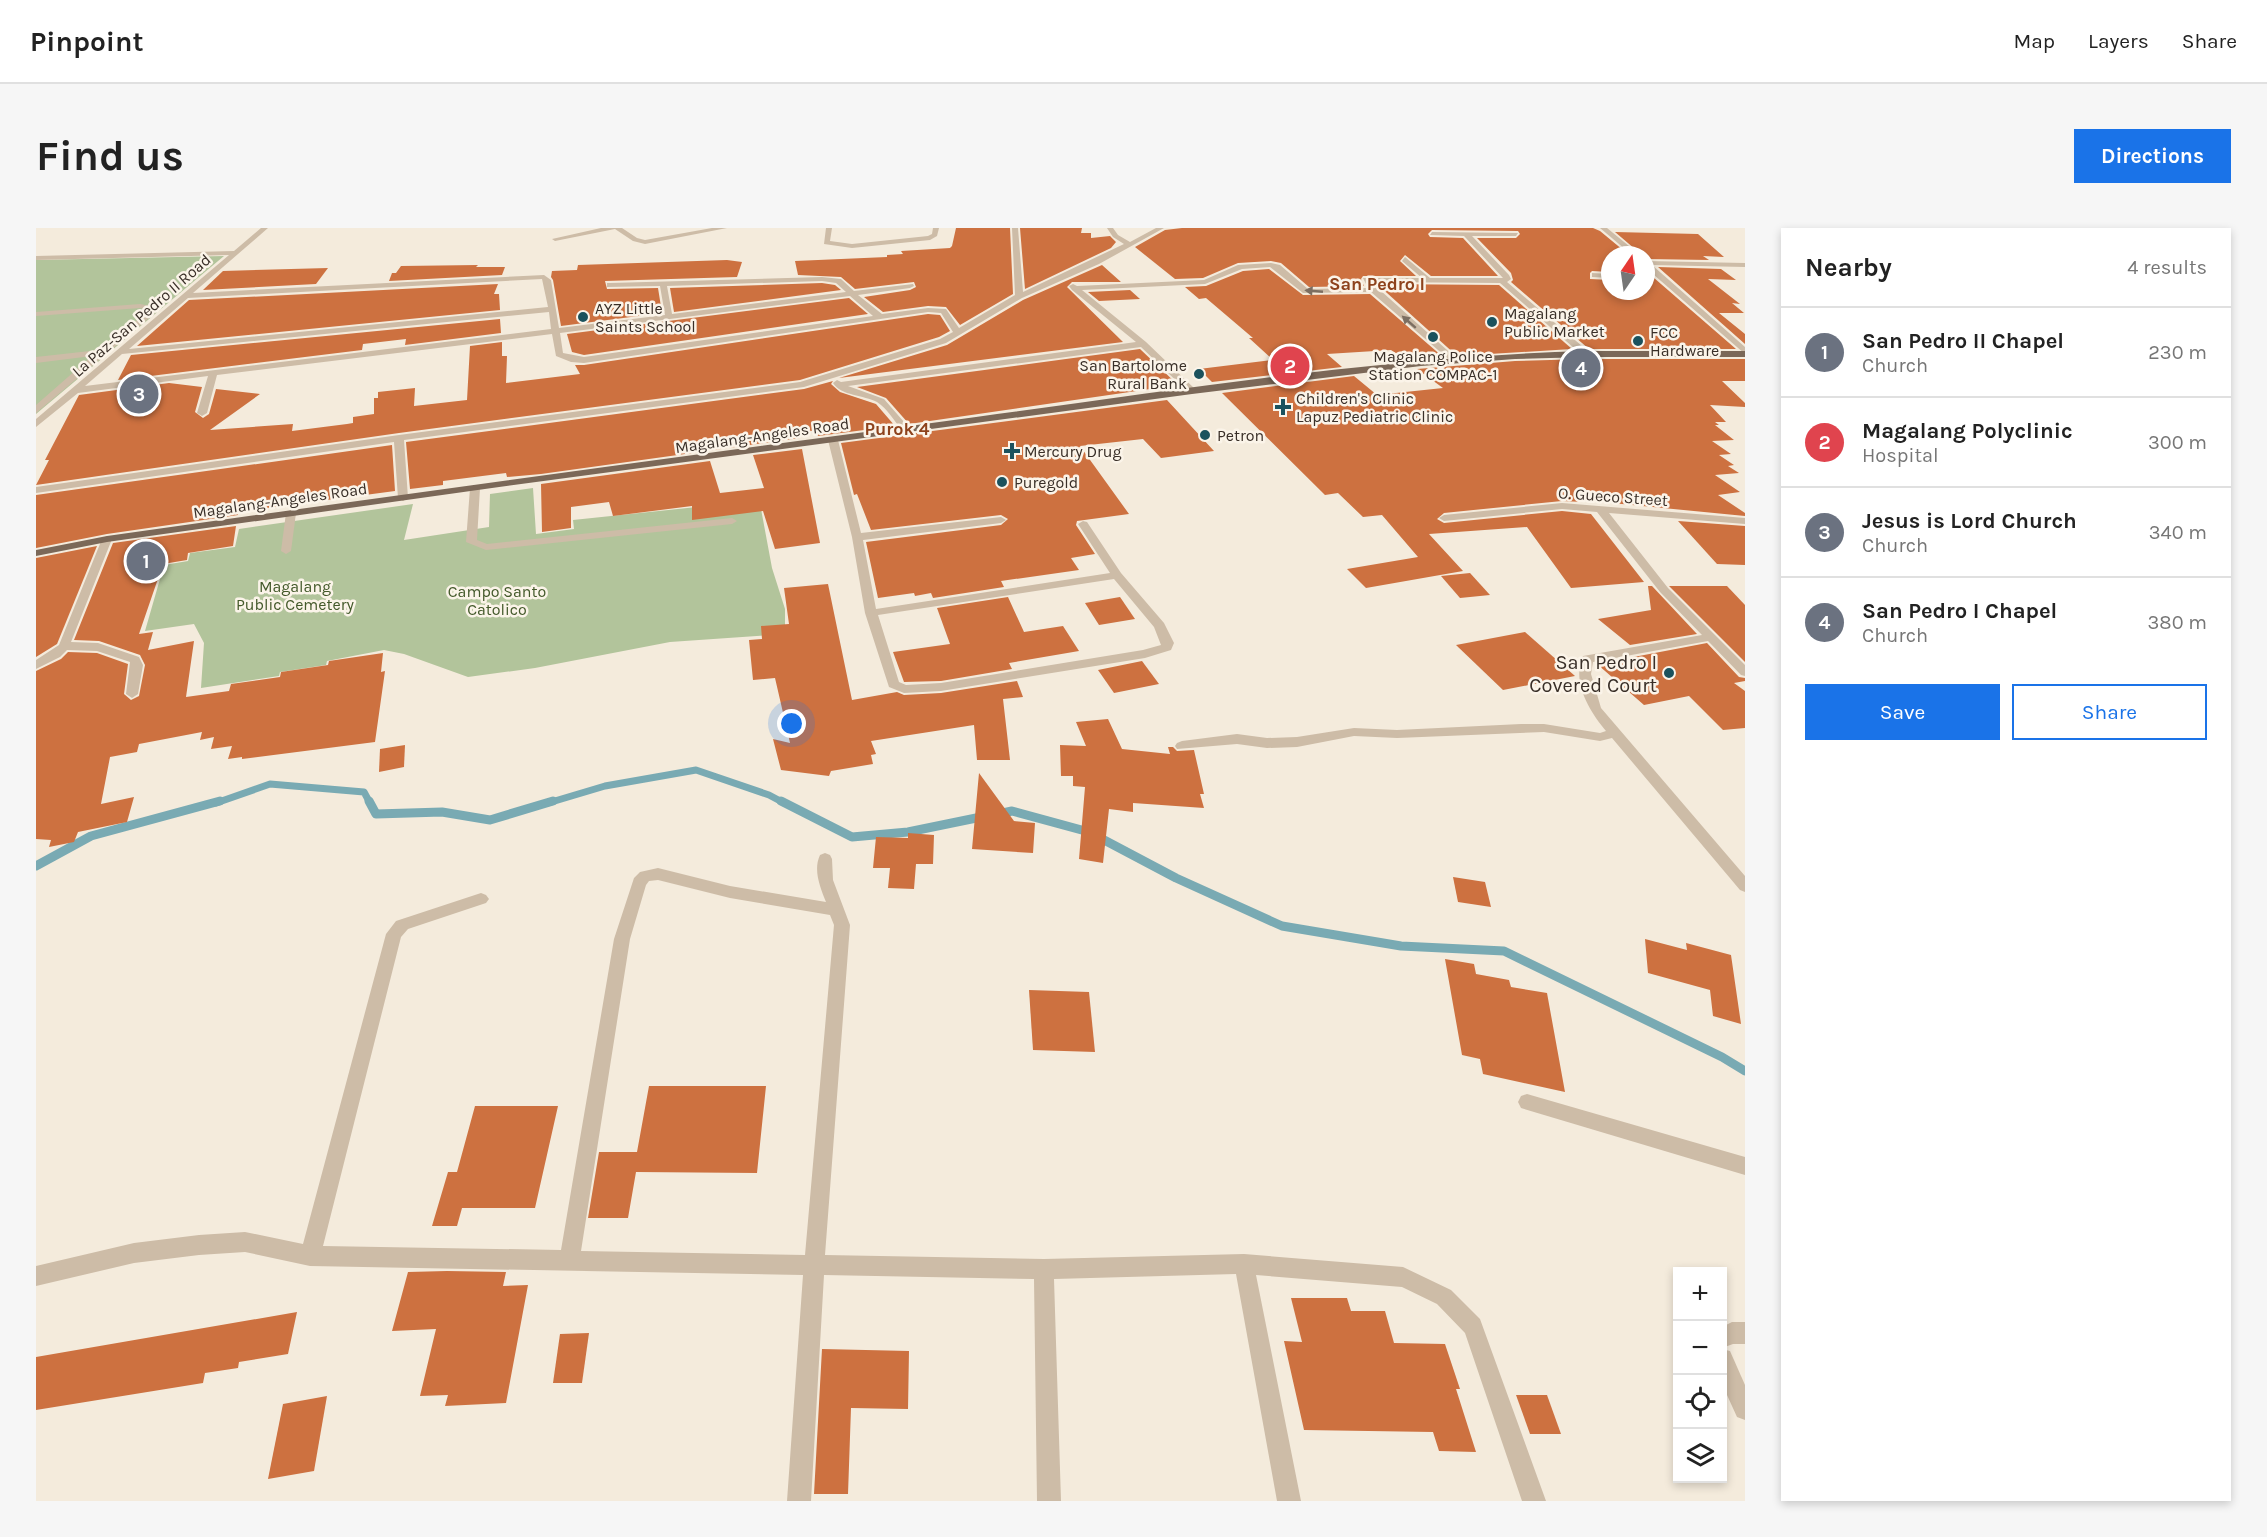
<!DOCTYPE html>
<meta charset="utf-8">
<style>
body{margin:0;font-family:Karla,sans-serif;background:#f6f6f6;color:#222}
.controls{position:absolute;right:18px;bottom:18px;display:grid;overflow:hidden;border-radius:0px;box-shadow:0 3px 9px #0003}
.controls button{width:54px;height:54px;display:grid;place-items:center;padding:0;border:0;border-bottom:2px solid #e0e0e0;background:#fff;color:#222;font:30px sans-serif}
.compass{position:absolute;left:1565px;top:18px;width:54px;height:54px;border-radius:50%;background:#fff;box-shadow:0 3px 9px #0003;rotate:13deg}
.you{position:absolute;left:756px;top:496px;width:21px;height:21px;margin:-15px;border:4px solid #fff;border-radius:50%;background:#1a73e8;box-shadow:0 0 0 9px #1a73e833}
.badge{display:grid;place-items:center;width:39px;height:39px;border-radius:50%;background:#1a73e8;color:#fff;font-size:20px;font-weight:700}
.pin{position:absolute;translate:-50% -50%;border:3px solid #fff;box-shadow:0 2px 6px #0006}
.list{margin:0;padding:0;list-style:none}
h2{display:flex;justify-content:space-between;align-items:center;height:78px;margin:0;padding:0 24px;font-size:26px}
h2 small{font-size:20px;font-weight:400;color:#767676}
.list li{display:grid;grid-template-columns:39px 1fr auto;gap:18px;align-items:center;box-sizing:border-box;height:90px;padding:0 24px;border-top:2px solid #e0e0e0}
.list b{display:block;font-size:22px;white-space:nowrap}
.list p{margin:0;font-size:20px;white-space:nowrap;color:#767676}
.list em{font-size:20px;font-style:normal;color:#767676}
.actions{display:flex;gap:12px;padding:18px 24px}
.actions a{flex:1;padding:14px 0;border:2px solid #1a73e8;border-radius:0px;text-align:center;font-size:21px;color:#1a73e8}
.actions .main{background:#1a73e8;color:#fff}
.icon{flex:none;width:33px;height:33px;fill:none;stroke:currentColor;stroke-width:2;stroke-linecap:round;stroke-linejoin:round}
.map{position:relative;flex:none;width:1709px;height:1273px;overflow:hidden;border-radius:0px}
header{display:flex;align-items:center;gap:36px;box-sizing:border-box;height:84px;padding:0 30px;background:#fff;border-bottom:2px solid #e0e0e0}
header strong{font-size:28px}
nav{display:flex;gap:33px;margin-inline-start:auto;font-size:21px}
.intro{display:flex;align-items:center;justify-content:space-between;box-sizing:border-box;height:144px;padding:0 36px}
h1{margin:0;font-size:42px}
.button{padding:15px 27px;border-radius:0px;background:#1a73e8;color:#fff;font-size:21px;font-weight:700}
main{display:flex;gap:36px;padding:0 36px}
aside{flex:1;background:#fff;border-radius:0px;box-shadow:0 3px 9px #0003}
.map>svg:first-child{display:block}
</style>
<header>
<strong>Pinpoint</strong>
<nav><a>Map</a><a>Layers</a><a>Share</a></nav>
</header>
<div class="intro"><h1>Find us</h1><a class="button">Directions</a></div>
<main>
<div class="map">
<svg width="1709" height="1273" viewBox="0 0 1709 1273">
<rect width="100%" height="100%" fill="#f4ebdc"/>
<g fill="#b2c49b">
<polygon points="188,28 0,186 0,32"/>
<polygon points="497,260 500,306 538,301 537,292 718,273 725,281 736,340 749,381 749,406 634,414 499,440 432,449 368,426 348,422 291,433 290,437 244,444 243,448 165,460 168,415 158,396 109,403 128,337 152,333 154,325 199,319 203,301 377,276 368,312 453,299 454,266"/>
</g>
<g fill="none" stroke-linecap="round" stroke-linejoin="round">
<g stroke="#79aab3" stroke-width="7">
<polyline points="180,575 234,556 328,564 334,575"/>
<polyline points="512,575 569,558 660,542 733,567 748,575"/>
</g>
<g stroke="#79aab3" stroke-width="9">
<polyline points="333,573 340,586 406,584 454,592 517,573"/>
<polyline points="745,573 816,609 872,604 950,588"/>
<polyline points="962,586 976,583 1053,604 1140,650 1246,698 1365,718 1468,723 1686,829 1709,843"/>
<polyline points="0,638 55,608 184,573"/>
</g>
</g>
<g fill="#cd7140">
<polygon points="920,0 974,0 977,66 924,97 910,79 892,78 847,84 828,69 874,62 880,59 878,54 819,61 805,49 762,47 759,33 851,29 851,27 867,26 865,23 914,20 916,18"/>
<polygon points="984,0 1046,0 1045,5 1055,5 1055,10 1074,8 1080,14 1075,20 989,61"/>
<polygon points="1146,0 1557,0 1564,3 1593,27 1574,27 1574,44 1556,43 1554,45 1554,51 1574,52 1574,63 1610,63 1610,43 1700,121 1553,121 1475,54 1477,52 1475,45 1441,10 1480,10 1484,6 1482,3 1396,2 1392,6 1394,9 1427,10 1462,48 1395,48 1369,27 1364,33 1380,48 1327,48 1325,51 1328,58 1273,59 1245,35 1235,33 1202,35 1167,50 1139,51 1099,19 1129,2"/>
<polygon points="1579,4 1662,6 1688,29 1667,28 1673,32 1610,31 1610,27 1606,27"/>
<polygon points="691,32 706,34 701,49 569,53 571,61 622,60 626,85 525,98 517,52 515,49 516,43 541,42 542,37"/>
<polygon points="442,37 440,39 469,39 466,47 353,53 356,45 360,45 365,38"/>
<polygon points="1066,37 1085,54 1036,54 1031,59 1087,114 803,150 911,117 987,72"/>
<polygon points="1622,39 1685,41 1700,52 1672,51 1704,76 1696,75 1708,85 1683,85 1709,106 1709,116"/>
<polygon points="292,40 280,56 167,62 187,43"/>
<polygon points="1233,41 1267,67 1334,66 1407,129 1370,132 1355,122 1291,126 1306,139 1176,154 1163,141 1237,132 1213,110 1217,110 1170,70 1163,71 1149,59 1170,58 1207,43"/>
<polygon points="786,55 799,57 805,62 638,84 634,60"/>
<polygon points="462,56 458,66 463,66 464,82 101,118 153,72"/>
<polygon points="1341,56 1463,57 1536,121 1421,128"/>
<polygon points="1094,62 1104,71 1063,73 1052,64"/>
<polygon points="813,70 832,86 548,127 536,124 531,106"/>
<polygon points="892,86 904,87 914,103 903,109 764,152 363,205 0,257 13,232 9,232 43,167 133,155 166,159 159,184 167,190 173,186 180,161 224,166 174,202 257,196 256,203 311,196 317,195 317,189 338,186 338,170 342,170 342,164 379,160 378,178 431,172 434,118 466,114 466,128 471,128 470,155 544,146 539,137 548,137"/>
<polygon points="464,91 465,105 369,117 370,111 327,116 326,122 82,152 95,127"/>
<polygon points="1104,121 1142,157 873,196 850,170 821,159"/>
<polygon points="1550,131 1709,131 1709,153 1686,153 1709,175 1709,179 1674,177 1690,194 1679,194 1683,197 1679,197 1698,212 1676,213 1695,226 1683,227 1698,237 1692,238 1703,245 1679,247 1704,264 1682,267 1709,285 1709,288 1545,272 1547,274 1526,273 1408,285 1401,291 1408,295 1526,283 1555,286 1608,354 1535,360 1491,299 1393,306 1427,343 1330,360 1311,341 1382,329 1346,287 1327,289 1302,265 1289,267 1186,165 1318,148 1341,167 1407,160 1381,141 1479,133"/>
<polygon points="797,153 795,156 804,164 840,176 859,198 782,208 779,202 763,206 764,210 505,246 471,249 470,245 407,253 407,257 374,261 370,214 768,161"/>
<polygon points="1131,172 1178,223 1125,230 1107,211 1044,218 1093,286 1041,293 1040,297 1059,326 1035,330 1043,342 965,353 968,359 897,370 895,365 879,368 878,365 842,370 830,314 965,297 972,291 965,287 835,302 821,266 818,267 805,215"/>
<polygon points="356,217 359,263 202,284 202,287 71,306 0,320 0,267"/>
<polygon points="766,221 784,315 739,321 727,283 656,292 656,278 577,288 573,274 535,279 535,300 506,304 505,256 674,233 684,265 728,260 717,227"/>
<polygon points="1642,293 1709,298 1709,337 1681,336"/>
<polygon points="200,298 197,318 152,325 151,332 127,336 103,406 117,404 112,422 158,413 150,469 193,463 195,456 244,449 245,444 292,437 293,433 347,425 345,444 349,443 339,514 206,531 206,529 192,531 196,518 175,521 178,509 164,512 166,504 103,516 101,524 74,529 65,576 98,569 91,594 42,604 38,614 13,619 15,612 0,611 0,443 25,431 32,424 61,425 92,436 88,466 95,472 103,468 109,437 104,427 63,413 38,412 77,315"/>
<polygon points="61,318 21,416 0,429 0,330"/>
<polygon points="1434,345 1454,367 1424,370 1405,348"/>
<polygon points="792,356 816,472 861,464 868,467 905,465 981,453 987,469 967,471 974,532 941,532 938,497 835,513 840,526 835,527 837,536 795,543 793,548 745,542 737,511 754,515 739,450 717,452 713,412 726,411 725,398 753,396 748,360"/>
<polygon points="1612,358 1616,358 1661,406 1594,417 1562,391 1615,382"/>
<polygon points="1633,358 1691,358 1709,377 1709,434"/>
<polygon points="972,369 988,404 1027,398 1043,423 973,435 976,441 905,453 868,454 857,424 914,416 901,380"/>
<polygon points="1084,369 1099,391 1063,397 1049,375"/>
<polygon points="1489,404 1539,448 1467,462 1420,417"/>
<polygon points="1671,415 1703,449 1709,450 1709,453 1698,455 1709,463 1709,500 1687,502 1653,468 1608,477 1561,436"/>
<polygon points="1106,433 1123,456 1078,465 1062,442"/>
<polygon points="1072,491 1086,521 1134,526 1132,519 1137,519 1141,523 1158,522 1168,566 1164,566 1168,580 1097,575 1097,584 1073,581 1067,635 1043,631 1049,559 1037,558 1037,548 1025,548 1024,517 1050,518 1040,494"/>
<polygon points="369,517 368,539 343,544 344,521"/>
<polygon points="943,545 978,593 999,595 997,625 936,621"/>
<polygon points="872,605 898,607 897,636 880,636 878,661 852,660 854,640 837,640 840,609 872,610"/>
<polygon points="1417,649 1449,654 1455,679 1422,674"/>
<polygon points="1609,711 1651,722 1650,715 1695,727 1705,796 1677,788 1674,762 1612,745"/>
<polygon points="1409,731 1438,736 1440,746 1473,752 1475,759 1511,765 1529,864 1447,846 1444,831 1426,827"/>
<polygon points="993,762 1053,764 1059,824 997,822"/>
<polygon points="613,858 730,858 721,945 600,944 592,990 552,990 563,924 601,924"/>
<polygon points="439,878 522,878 499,980 426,980 421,998 396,998 412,944 421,944"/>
<polygon points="411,1043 470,1044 467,1058 492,1057 470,1175 409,1178 412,1167 384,1168 400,1101 356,1103 372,1044"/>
<polygon points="1255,1070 1311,1070 1315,1083 1349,1083 1358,1115 1409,1116 1424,1161 1420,1161 1440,1224 1403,1223 1397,1204 1268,1202 1248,1113 1266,1114"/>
<polygon points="261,1084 252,1126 203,1134 202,1140 169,1145 167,1155 0,1182 0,1129"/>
<polygon points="553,1105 546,1155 517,1155 524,1106"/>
<polygon points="786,1121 873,1123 872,1181 815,1180 812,1266 778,1266"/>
<polygon points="1480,1167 1511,1167 1525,1206 1494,1206"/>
<polygon points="291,1168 278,1243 232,1251 247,1176"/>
</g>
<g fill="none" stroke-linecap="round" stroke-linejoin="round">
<g fill="#cdbca7" fill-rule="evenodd">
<path d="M225,0H232L157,65L508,47L515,52L523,100L629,87L624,58L571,59V55H574L786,49L805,51L818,63L877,56L878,58L874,60L822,67L846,86L892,80L910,81L923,100L979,67L976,0H982L987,64L1088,16L1077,9L1071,0H1077L1082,7L1094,14L1120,0H1128L1063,36L986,70L910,115L768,159L368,212L372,270L367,273L362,270L358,214L0,265V259L363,207L764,154L904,111L917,104L905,85L892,84L548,135L535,134L520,128L516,106L181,147L171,185L166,188L161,185L172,148L42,165L0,199V191L193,27L0,32V28L198,23ZM506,51L512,79L93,121L152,70ZM786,53L800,55L810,64L636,86L631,58ZM814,68L837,88L548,129L527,125L524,105ZM513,84L515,101L49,158L86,126Z"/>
<polygon points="565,0 586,0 601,10 609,12 676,0 691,0 609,16 597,13 579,1 519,13 516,11"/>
<polygon points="790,0 796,0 794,13 816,16 892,8 896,6 897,0 903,0 901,8 894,12 816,20 788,16"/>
<polygon points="1564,0 1571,0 1604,27 1596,27"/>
<path d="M1396,4L1482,5L1480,8H1436L1473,47L1475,51L1471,54L1553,124V128H1547L1464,55L1335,54L1420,130L1421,132L1417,135L1335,64L1267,65L1234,39L1206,41L1169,56L1046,62L1110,114L1159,161V165H1153L1105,119L812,158L848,171L875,202L870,205L867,204C859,194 852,181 841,174C828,167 805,168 797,155L801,152L805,154L1100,114L1036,62L1033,58L1037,56L1041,58L1168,52L1202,37L1235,35L1244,37L1272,61L1332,60L1327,50H1386L1366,33L1369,29L1394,50H1467L1428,8L1394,7Z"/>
<polygon points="1610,33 1709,35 1709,39 1616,37 1709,119 1709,126 1610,40"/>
<polygon points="1556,45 1574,46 1574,50 1556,49"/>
<polygon points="104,76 125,80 0,185 0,177 56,128 0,135 0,129 63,122 114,82 104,80 0,88 0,84"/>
<path d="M797,209L802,212L825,305L965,289L970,292L965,295L827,312L840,381L1074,345L1042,296L1047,293L1051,294L1085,345L1128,395L1138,415L1135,422L1109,430L905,463L868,465L853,459L829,385L816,309L792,212ZM1078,351L1118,399L1125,417L1107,422L905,455L870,457L863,454L842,387Z"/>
<polygon points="439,257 444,260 441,312 451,316 696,290 701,293 696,296 450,322 430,314 434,260"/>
<path d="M1526,275L1709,290V296L1573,285L1632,360L1709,437V448L1705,447L1672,413L1557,434L1555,446L1565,480L1709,648V664L1704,662L1576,510L1564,513L1508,504L1361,510L1318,508L1261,519L1231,520L1201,516L1141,521L1139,518L1141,515L1146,513L1201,506L1231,510L1261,509L1318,500L1361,502L1485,496H1508L1564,505L1570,503C1554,484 1535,454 1547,428L1666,407L1624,364L1561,284L1526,281L1408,293L1403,290L1408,287Z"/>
<polygon points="255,282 260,285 255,323 250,326 245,323 250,285"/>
<polygon points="71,308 76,311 35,414 62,415 103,429 107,437 102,466 96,470 90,466 94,434 61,423 31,422 24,429 0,441 0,432 23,417 66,311"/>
<path d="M789,625L794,627L796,631L797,652L814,697L789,1027L1008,1031L1208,1026L1367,1039L1415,1062L1444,1091L1510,1273H1486L1429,1105L1401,1076L1366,1059L1220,1047L1265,1273H1241L1200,1046L1018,1051L1025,1273H1001L998,1051L788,1047L775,1273H751L767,1047L274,1038L209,1024L163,1027L98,1035L0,1058V1038L98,1015L163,1007L209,1004L267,1016L350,706L360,693L445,665L450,667L453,671L450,675L372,701L365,709L287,1018L525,1022L578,711L598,650L604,644L622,640L694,658L790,674C784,659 777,642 784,627ZM622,652L694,670L794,687L798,697L769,1027L545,1023L594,711L610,657L613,653Z"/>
<polygon points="1491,866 1709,929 1709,947 1485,880 1482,874 1485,868"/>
<polygon points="1696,1094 1709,1094 1709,1116 1697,1116 1686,1120 1686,1099"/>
<polygon points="1686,1121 1694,1123 1709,1157 1709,1192 1701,1189 1686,1156"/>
</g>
<path fill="#7b6858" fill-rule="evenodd" d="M1550,123H1709V129H1550L1479,131L1385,138L1156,166L456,260L71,314L0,328V322L71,308C360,267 650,228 940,189C1142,162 1345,129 1550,123Z"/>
</g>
<defs><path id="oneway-solid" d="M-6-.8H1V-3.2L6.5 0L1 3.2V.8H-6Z" transform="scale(1.5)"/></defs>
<g fill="#7c6e61">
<use href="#oneway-solid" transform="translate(1278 63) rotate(-175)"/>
<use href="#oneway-solid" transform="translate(1373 94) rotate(-139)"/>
</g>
<g fill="#1b525d" stroke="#fbf4e9" stroke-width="2">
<circle cx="547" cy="89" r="6"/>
<circle cx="1456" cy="94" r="6"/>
<circle cx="1397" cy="109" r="6"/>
<circle cx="1602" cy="113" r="6"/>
<circle cx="1163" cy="146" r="6"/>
<path d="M1244 170h6v6h6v6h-6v6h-6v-6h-6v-6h6z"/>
<circle cx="1169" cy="207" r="6"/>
<path d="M973 214h6v6h6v6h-6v6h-6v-6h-6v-6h6z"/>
<circle cx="966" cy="254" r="6"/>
<circle cx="1633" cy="445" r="6"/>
</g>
<g text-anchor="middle" stroke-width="5" stroke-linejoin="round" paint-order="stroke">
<g font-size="16" fill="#392f28" stroke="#fbf4e9" text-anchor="start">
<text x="559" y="86">AYZ Little<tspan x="559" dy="18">Saints School</tspan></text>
<text x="1468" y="91">Magalang<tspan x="1468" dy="18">Public Market</tspan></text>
<text x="1614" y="110">FCC<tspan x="1614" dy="18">Hardware</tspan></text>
<text x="1397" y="134" text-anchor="middle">Magalang Police<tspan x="1397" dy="18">Station COMPAC-1</tspan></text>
<text x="1151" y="143" text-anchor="end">San Bartolome<tspan x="1151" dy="18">Rural Bank</tspan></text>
<text x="1260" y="176">Children's Clinic<tspan x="1260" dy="18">Lapuz Pediatric Clinic</tspan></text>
<text x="1181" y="213">Petron</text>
<text x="988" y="229">Mercury Drug</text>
<text x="978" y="260">Puregold</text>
</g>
<g font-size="16" fill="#392f28" stroke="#fbf4e9">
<text transform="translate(105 87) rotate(-41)" y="6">La Paz-San Pedro II Road</text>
<text transform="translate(726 207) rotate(-8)" y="6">Magalang-Angeles Road</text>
<text transform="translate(1577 268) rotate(4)" y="6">O. Gueco Street</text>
<text transform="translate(244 272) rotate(-8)" y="6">Magalang-Angeles Road</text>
</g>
<g font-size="16" fill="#43592a" stroke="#fbf4e9">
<text x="259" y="364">Magalang<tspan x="259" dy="18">Public Cemetery</tspan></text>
<text x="461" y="369">Campo Santo<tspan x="461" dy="18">Catolico</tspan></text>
</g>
<g font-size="18" font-weight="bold" fill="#8d421c" stroke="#fbf4e9">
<text x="1341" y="62">San Pedro I</text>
</g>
<g font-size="18" font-weight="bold" fill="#8d421c" stroke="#fbf4e9">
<text x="861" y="207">Purok 4</text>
</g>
<g font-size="20" fill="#392f28" stroke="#fbf4e9" text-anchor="end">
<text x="1621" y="441">San Pedro I<tspan x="1621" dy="23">Covered Court</tspan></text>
</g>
</g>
</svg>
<div class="controls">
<button>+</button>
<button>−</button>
<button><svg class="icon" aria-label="locate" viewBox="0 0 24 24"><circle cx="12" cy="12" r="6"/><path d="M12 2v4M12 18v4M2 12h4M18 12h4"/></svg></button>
<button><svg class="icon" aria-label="layers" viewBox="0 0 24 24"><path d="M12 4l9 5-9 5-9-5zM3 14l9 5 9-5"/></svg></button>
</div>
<svg class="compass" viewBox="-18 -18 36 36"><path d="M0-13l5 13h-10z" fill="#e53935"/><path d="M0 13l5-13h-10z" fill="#767676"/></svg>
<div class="you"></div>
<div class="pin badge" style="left:110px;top:333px;background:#6b7280">1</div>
<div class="pin badge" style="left:1254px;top:138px;background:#e0444e">2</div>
<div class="pin badge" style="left:103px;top:166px;background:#6b7280">3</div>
<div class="pin badge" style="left:1545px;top:140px;background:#6b7280">4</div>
</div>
<aside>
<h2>Nearby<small>4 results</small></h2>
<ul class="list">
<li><span class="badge" style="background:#6b7280">1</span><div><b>San Pedro II Chapel</b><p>Church</p></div><em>230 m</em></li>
<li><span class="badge" style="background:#e0444e">2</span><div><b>Magalang Polyclinic</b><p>Hospital</p></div><em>300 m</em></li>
<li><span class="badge" style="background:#6b7280">3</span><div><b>Jesus is Lord Church</b><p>Church</p></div><em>340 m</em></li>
<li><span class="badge" style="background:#6b7280">4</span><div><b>San Pedro I Chapel</b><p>Church</p></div><em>380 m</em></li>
</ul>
<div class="actions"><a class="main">Save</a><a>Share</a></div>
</aside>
</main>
